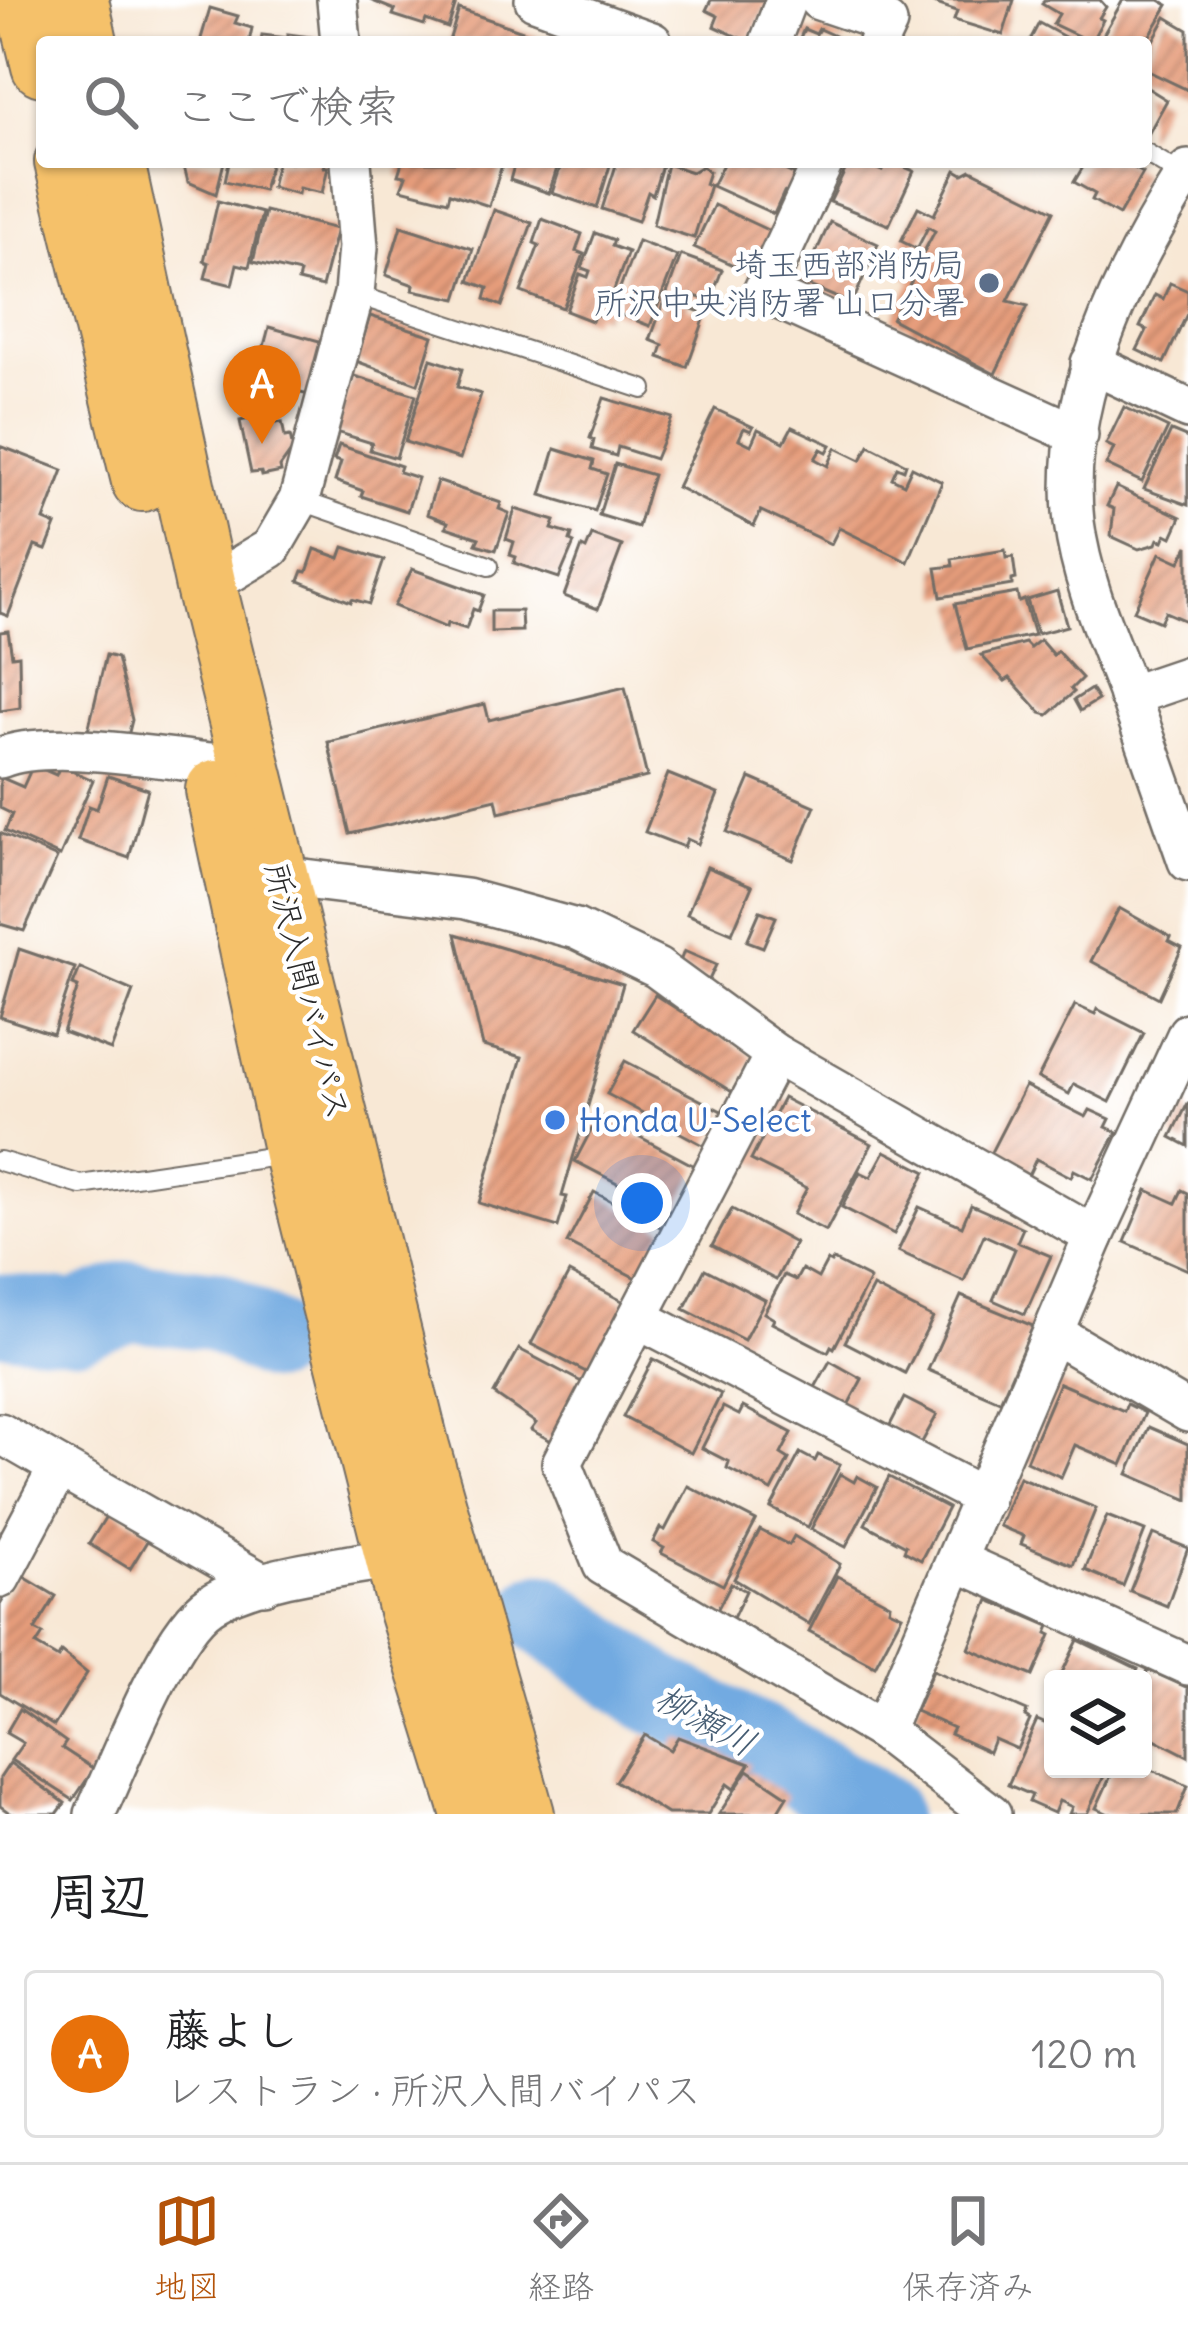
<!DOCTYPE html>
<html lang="ja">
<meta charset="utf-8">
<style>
body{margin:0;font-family:Delius,"Klee One",sans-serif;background:#f2f2f2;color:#202124}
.controls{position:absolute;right:36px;bottom:36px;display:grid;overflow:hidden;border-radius:12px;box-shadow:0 3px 9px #0004}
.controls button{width:108px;height:108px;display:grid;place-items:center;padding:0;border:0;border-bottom:3px solid #e0e0e0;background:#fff;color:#202124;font:60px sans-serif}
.you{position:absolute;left:642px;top:1203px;width:42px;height:42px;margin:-30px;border:9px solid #fff;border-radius:50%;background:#1a73e8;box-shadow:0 0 0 18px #1a73e833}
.badge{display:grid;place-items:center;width:78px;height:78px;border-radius:50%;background:#b45309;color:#fff;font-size:39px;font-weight:700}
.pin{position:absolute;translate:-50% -99px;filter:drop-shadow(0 3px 6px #0008)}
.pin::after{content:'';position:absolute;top:63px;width:42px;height:36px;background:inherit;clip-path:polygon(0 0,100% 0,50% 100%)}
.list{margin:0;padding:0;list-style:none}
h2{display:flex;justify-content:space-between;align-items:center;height:156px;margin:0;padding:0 48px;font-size:51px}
h2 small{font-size:39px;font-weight:400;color:#757577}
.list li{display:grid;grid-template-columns:78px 1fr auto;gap:36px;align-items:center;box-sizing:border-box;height:168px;margin:0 24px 24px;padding:0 24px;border:3px solid #e0e0e0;border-radius:12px}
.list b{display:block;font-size:45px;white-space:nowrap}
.list p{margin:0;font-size:39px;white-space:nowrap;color:#757577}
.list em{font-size:39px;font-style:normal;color:#757577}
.icon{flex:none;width:66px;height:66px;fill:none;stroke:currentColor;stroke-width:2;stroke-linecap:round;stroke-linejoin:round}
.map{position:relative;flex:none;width:1188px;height:1814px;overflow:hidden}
.search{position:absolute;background:#fff;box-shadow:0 3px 9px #0004;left:36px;right:36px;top:36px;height:132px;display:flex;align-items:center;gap:30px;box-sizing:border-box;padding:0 42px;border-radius:12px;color:#757577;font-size:45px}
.sheet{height:348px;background:#fff}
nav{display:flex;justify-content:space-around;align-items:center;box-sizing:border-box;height:168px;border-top:3px solid #e0e0e0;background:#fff;font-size:33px;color:#757577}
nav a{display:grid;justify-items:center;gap:6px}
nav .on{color:#b45309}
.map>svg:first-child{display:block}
</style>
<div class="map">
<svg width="1188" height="1814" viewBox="0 0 1188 1814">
<defs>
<pattern id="building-hatch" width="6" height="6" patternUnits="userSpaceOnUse" patternTransform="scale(3)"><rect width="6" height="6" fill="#e69d7c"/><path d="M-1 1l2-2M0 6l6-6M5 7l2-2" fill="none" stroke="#bb8066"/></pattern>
</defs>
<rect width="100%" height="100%" fill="#fff"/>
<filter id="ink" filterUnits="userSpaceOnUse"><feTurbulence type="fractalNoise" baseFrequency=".00833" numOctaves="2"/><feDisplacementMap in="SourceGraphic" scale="24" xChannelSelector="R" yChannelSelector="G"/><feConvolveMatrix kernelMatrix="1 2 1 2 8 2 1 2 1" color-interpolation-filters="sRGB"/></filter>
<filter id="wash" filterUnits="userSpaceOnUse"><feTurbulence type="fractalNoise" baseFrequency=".004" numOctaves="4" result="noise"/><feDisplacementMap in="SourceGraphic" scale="48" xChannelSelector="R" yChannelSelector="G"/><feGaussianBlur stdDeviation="2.7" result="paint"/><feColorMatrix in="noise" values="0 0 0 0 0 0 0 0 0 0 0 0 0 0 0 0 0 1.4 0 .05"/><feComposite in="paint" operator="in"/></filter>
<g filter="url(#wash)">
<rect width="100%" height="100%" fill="#f8e8d5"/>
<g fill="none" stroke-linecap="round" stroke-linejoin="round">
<g stroke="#72aae1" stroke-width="81">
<polyline points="0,1314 76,1321 131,1301 214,1310 273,1341"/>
<polyline points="542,1613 648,1689 774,1752 878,1814"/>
</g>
</g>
<g id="blocks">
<g fill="url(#building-hatch)">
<polygon points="370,0 457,0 448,28 426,20 424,25 393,15 395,10"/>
<polygon points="711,0 769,0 749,42 714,26 718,16 706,10"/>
<polygon points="925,0 1014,0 1003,35 954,20 957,11"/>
<polygon points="1044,0 1100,0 1106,7 1099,18 1103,20 1091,42 1053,24 1059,14 1042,4"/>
<polygon points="1123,0 1159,0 1168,5 1146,42 1099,42"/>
<polygon points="210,8 238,16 235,23 252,28 249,42 200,42"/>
<polygon points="459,9 537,36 535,42 449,41"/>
<polygon points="1166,17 1188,30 1188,90 1146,70 1146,53"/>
<polygon points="1039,23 1074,42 1029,42"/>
<polygon points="804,29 816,34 819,29 848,42 798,42"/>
<polygon points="288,34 326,39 326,42 261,42 262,35 288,38"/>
<polygon points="1146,87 1167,100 1146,138"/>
<polygon points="183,162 224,162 216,194 188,182"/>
<polygon points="229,162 271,162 263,190 225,181"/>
<polygon points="277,162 325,162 324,167 328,167 322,193 299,188 298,194 271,187"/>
<polygon points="402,162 503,162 489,206 450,193 448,201 401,189 406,176 398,175"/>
<polygon points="515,162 559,162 549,193 510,180"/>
<polygon points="562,162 611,162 597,208 552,193"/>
<polygon points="617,162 663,162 653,195 648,192 638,221 602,209"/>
<polygon points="724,162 767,162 804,179 795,198 784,192 774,214 712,186"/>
<polygon points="849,162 861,162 882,171 886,162 893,162 914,171 889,225 830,202"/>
<polygon points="1086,162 1124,162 1143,173 1119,215 1092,200 1095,194 1074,182"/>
<polygon points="667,164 692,172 702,166 709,172 705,184 710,185 694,238 653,225"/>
<polygon points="956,170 963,174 971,170 1054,211 1008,301 1028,306 995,374 892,319 912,280 901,274 912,253 921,257 935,231 928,227 917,249 901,241 918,207 934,215"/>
<polygon points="218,201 262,213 249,267 237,264 232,285 205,278 209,263 204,261"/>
<polygon points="714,205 772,232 758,276 694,247"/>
<polygon points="494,210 532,223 502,306 485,299 488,288 469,281"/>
<polygon points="265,211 337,229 322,287 298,281 300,273 253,262"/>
<polygon points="542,219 582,234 576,251 584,254 563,308 521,292 539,245 534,243"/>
<polygon points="830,222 878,244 852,304 802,283"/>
<polygon points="401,226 473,249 457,299 413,290 414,285 386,275"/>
<polygon points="595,233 614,240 612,246 628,252 604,317 595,314 592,321 566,311 580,274 588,277 590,271 582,268"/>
<polygon points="638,241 677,256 650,326 611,311"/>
<polygon points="681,255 722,270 710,301 692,295 687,307 706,314 687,367 659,357 663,345 650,340"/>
<polygon points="1170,283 1188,291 1188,312 1164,363 1137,350 1147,330 1140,327 1155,295 1163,299"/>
<polygon points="370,316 433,336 418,384 356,361"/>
<polygon points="269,327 323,342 309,395 279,388 281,382 256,376"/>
<polygon points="431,359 462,369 457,387 481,394 460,459 405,442"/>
<polygon points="354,376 416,395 396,458 370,450 372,443 333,431"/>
<polygon points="604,398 672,418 655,459 618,447 616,456 592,449 594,440 590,438"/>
<polygon points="1124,407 1168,428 1142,482 1106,465 1114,448 1106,444"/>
<polygon points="715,409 753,427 751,431 744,428 739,439 751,445 758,429 784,442 792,427 831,445 827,452 821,449 815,459 828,466 836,448 861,460 869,445 906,464 904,470 897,467 892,478 904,484 912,467 942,482 908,562 839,528 831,544 761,511 754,526 677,487"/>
<polygon points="262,416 262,420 275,417 276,423 282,422 285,437 290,436 293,449 280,467 281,472 262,476 261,472 251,473 240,421"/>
<polygon points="1171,431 1188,438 1188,505 1144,489"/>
<polygon points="339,445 401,466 399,472 418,478 407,511 361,496 363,491 335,481 341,462 334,460"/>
<polygon points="0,446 63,470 44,520 56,525 46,550 35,546 8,616 0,613"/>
<polygon points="555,449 594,461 592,469 607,474 595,511 541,495"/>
<polygon points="615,464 653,475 638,527 599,515"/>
<polygon points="437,481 501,503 499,509 509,513 496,550 476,544 479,538 446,527 448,522 427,514"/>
<polygon points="1116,487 1181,517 1172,537 1166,534 1163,541 1158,539 1156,544 1139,549 1111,536 1114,509 1107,506"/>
<polygon points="515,509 555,521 552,529 572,535 570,541 574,543 559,578 514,563 516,557 510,555 514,542 506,539"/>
<polygon points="592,535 622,546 598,609 564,596 582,547 586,549"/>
<polygon points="1188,546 1188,622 1165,612 1160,622 1134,611 1160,553 1180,562"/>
<polygon points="344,547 384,560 369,604 352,599 351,602 299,581 303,571 307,572 315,549 340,558"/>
<polygon points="1005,550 1006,558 1013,557 1016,579 1012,580 1012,585 941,597 936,568 953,566 952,559"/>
<polygon points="412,569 484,595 478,611 473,609 466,629 447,623 446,628 394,606"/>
<polygon points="1057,591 1067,626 1037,634 1027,600"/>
<polygon points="1017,593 1019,602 1024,600 1034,635 967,649 955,604"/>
<polygon points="491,611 521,611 522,631 491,632"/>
<polygon points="8,631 12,656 19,655 20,708 0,711 0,632"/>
<polygon points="1040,640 1053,655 1057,651 1082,678 1071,689 1074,692 1048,715 1041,713 1010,678 1005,681 981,655 1025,643 1030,648"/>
<polygon points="106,655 117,658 132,720 127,740 88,731"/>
<polygon points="625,687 647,777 499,813 496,799 350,834 328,742 485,704 489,720"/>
<polygon points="1091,689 1098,700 1080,711 1074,700"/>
<polygon points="33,765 56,775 60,766 93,780 60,856 5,831 12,814 0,808 0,777 23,787"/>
<polygon points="668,774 718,794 698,844 687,839 684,847 645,832"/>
<polygon points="108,776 148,789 129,858 78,840 89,806 97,809"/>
<polygon points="750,778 815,806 793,860 727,832"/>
<polygon points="0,833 57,858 24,931 0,924"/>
<polygon points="707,867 752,886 732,933 687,914"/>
<polygon points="1119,908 1171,937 1169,941 1182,948 1159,998 1091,961"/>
<polygon points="760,911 776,917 763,947 747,941"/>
<polygon points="456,934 623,984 562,1196 567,1197 558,1227 479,1203 522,1057 483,1046"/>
<polygon points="19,949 75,968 53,1034 0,1017"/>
<polygon points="684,951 716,965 709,980 678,967"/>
<polygon points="80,968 133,991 111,1050 63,1032 78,987 73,985"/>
<polygon points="655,995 753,1057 732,1092 633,1030"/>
<polygon points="1075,1005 1095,1014 1097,1009 1144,1033 1110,1102 1074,1084 1069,1094 1038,1078"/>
<polygon points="625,1061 725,1113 707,1147 607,1094"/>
<polygon points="1025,1086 1086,1117 1090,1110 1110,1119 1106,1127 1117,1132 1092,1179 1074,1170 1071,1177 1036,1159 1028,1176 989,1156"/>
<polygon points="783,1098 872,1144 826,1231 793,1214 807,1188 751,1160"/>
<polygon points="1188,1103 1188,1146 1171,1137"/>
<polygon points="599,1115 698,1168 675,1213 575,1161"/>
<polygon points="885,1151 926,1172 894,1234 842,1207 860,1172 871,1177"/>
<polygon points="1147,1190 1176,1203 1182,1190 1188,1193 1188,1270 1125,1242"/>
<polygon points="594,1192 664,1229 638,1279 567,1243"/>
<polygon points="971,1205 1023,1228 1017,1242 1051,1256 1025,1314 993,1300 1015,1249 984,1235 964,1281 898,1251 919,1207 962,1226"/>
<polygon points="732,1209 795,1243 776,1280 712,1246"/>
<polygon points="833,1260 870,1279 834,1348 831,1346 828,1352 772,1323 774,1319 764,1313 784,1275 796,1280 802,1269 818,1278 827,1261 831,1263"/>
<polygon points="705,1269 765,1300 744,1340 684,1309"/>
<polygon points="569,1273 630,1305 592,1375 531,1344"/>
<polygon points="873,1287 933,1318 905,1373 845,1342"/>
<polygon points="961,1296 1033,1326 1000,1401 928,1370"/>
<polygon points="519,1349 591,1387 559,1445 531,1430 536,1423 494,1394"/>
<polygon points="653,1359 721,1394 691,1453 623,1417"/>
<polygon points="830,1361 862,1379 846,1409 813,1391"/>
<polygon points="1059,1383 1124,1411 1127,1404 1145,1413 1122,1465 1075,1445 1061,1477 1026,1461"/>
<polygon points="904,1398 937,1415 921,1444 889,1427"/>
<polygon points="723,1407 739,1415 743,1407 792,1433 781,1454 789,1459 772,1491 727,1468 729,1462 702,1448"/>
<polygon points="1149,1427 1188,1444 1188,1500 1128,1474"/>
<polygon points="800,1453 815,1461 818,1455 840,1465 808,1527 771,1508"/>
<polygon points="840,1474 854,1482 857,1476 877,1487 846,1547 811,1529"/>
<polygon points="889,1477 948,1508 921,1560 904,1551 906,1546 865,1524"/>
<polygon points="1019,1477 1096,1508 1073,1565 1021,1544 1024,1536 999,1526"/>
<polygon points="688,1486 756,1521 723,1585 661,1553 664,1548 653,1542 660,1528 665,1530"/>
<polygon points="111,1508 152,1533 130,1569 89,1544"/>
<polygon points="1107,1516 1145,1531 1123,1586 1085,1570"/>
<polygon points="760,1530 789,1545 794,1536 840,1564 809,1624 734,1579"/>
<polygon points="1153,1534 1188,1548 1167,1606 1130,1591"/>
<polygon points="19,1574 56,1596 35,1630 43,1634 36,1645 58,1658 61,1652 87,1673 54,1726 0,1693 0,1605"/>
<polygon points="837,1576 890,1604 889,1609 902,1615 875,1666 809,1631"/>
<polygon points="731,1583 746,1591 733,1618 717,1610"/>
<polygon points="989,1600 1050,1626 1047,1633 1051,1635 1033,1676 969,1649"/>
<polygon points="1078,1640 1138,1669 1134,1679 1059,1679"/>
<polygon points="933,1670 1027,1711 1025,1717 1030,1720 1017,1749 994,1739 989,1752 950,1734 953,1728 915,1711"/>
<polygon points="1148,1670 1188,1688 1188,1756 1149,1736 1153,1728 1143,1724 1143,1681"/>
<polygon points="20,1709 66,1742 62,1748 94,1769 73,1800 11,1760 23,1743 6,1733"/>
<polygon points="1037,1720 1053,1727 1053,1769 1107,1769 1087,1814 1069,1814 1072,1807 1059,1801 1054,1813 1029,1802 1032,1795 1008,1785"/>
<polygon points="645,1735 670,1750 678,1737 750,1764 734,1789 727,1784 708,1814 667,1814 615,1781"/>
<polygon points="10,1763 65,1803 57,1814 11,1814 0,1806 0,1778"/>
<polygon points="1143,1766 1188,1786 1177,1814 1109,1814 1096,1808 1114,1769 1143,1769"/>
<polygon points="748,1770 787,1796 776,1814 719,1814"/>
</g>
</g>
</g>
<g filter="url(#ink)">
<use href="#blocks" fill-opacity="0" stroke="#736d66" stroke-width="3"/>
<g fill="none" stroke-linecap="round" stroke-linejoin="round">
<defs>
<g id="lane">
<polyline points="1146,153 1184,176"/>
<polyline points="354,294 643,389"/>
<polyline points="299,500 489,566"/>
<polyline points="0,1161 81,1185 284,1155"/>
</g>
<g id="street">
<polyline points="337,0 341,42"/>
<polyline points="535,0 652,42"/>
<polyline points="819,0 887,23 878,42"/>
<polyline points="770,42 786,0"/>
<polyline points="823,162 763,292 1078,435"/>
<path d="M1188,170C1124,271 1060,398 1074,522C1082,584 1108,639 1130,697C1150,751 1169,807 1188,861"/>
<polyline points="1091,363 1188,409"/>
<polyline points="206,587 271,548 299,500 354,294 358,247 351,162"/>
<polyline points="1129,696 1188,676"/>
<path d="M0,758C48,738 155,758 210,763"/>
<polyline points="280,876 466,899 576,929 657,968 775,1054 1094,1236"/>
<polyline points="775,1054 562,1463 603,1565 883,1731 991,1814"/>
<polyline points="638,1318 984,1498"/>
<polyline points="1055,1334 1188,1412"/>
<polyline points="0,1433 59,1467 0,1578"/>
<polyline points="59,1467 264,1584"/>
<polyline points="957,1561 1188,1665"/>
<polyline points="883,1731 1094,1236 1188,1033"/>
<path d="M95,1814C119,1763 168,1632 211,1604C260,1573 361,1566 419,1553"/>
</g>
<g id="primary">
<polyline points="26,0 42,66"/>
<polyline points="78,0 87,42"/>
<polyline points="65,162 142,481"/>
<polyline points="114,162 206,587 419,1447 524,1814"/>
<polyline points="216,790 294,1154 408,1607 472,1814"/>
</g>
</defs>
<use href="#lane" stroke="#736d66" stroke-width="22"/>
<use href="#street" stroke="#736d66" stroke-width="44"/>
<use href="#primary" stroke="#736d66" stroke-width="64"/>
<use href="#lane" stroke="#fff" stroke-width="18"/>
<use href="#street" stroke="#fff" stroke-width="39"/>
<use href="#primary" stroke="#f5c16b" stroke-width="60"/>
</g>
</g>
<circle fill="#5c6f8a" stroke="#fff" stroke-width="4.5" cx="989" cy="283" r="12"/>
<circle fill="#3f7fe0" stroke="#fff" stroke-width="4.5" cx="555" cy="1120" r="12"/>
<g text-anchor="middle" stroke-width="9" stroke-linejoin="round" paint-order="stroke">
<g font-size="33" fill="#4e5e75" stroke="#fff" text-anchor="end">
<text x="965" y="276">埼玉西部消防局<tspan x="965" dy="38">所沢中央消防署 山口分署</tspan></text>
</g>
<g font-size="33" fill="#2b2b2b" stroke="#fff">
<text transform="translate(308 991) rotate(76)" y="12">所沢入間バイパス</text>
</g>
<g font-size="33" fill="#366cbe" stroke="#fff" text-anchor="start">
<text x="579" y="1132">Honda U-Select</text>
</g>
<g font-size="36" font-style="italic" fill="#475e74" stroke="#fff">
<text transform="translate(706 1720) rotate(29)" y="13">柳瀬川</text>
</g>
</g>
</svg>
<div class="controls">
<button><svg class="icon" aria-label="layers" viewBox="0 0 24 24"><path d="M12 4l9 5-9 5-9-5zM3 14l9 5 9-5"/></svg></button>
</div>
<div class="you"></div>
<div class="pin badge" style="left:262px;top:444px;background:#e8710a">A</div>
<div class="search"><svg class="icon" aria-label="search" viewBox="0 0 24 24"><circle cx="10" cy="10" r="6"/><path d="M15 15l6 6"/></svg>ここで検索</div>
</div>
<section class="sheet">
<h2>周辺<small></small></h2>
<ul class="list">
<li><span class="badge" style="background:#e8710a">A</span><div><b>藤よし</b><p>レストラン · 所沢入間バイパス</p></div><em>120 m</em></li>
</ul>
</section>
<nav>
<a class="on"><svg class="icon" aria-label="map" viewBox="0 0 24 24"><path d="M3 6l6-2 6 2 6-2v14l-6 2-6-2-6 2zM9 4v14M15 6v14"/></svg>地図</a>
<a><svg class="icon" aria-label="directions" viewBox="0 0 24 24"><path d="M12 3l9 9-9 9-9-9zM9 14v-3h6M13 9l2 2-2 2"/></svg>経路</a>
<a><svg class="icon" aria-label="saved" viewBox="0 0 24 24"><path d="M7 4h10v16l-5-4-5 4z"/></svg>保存済み</a>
</nav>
